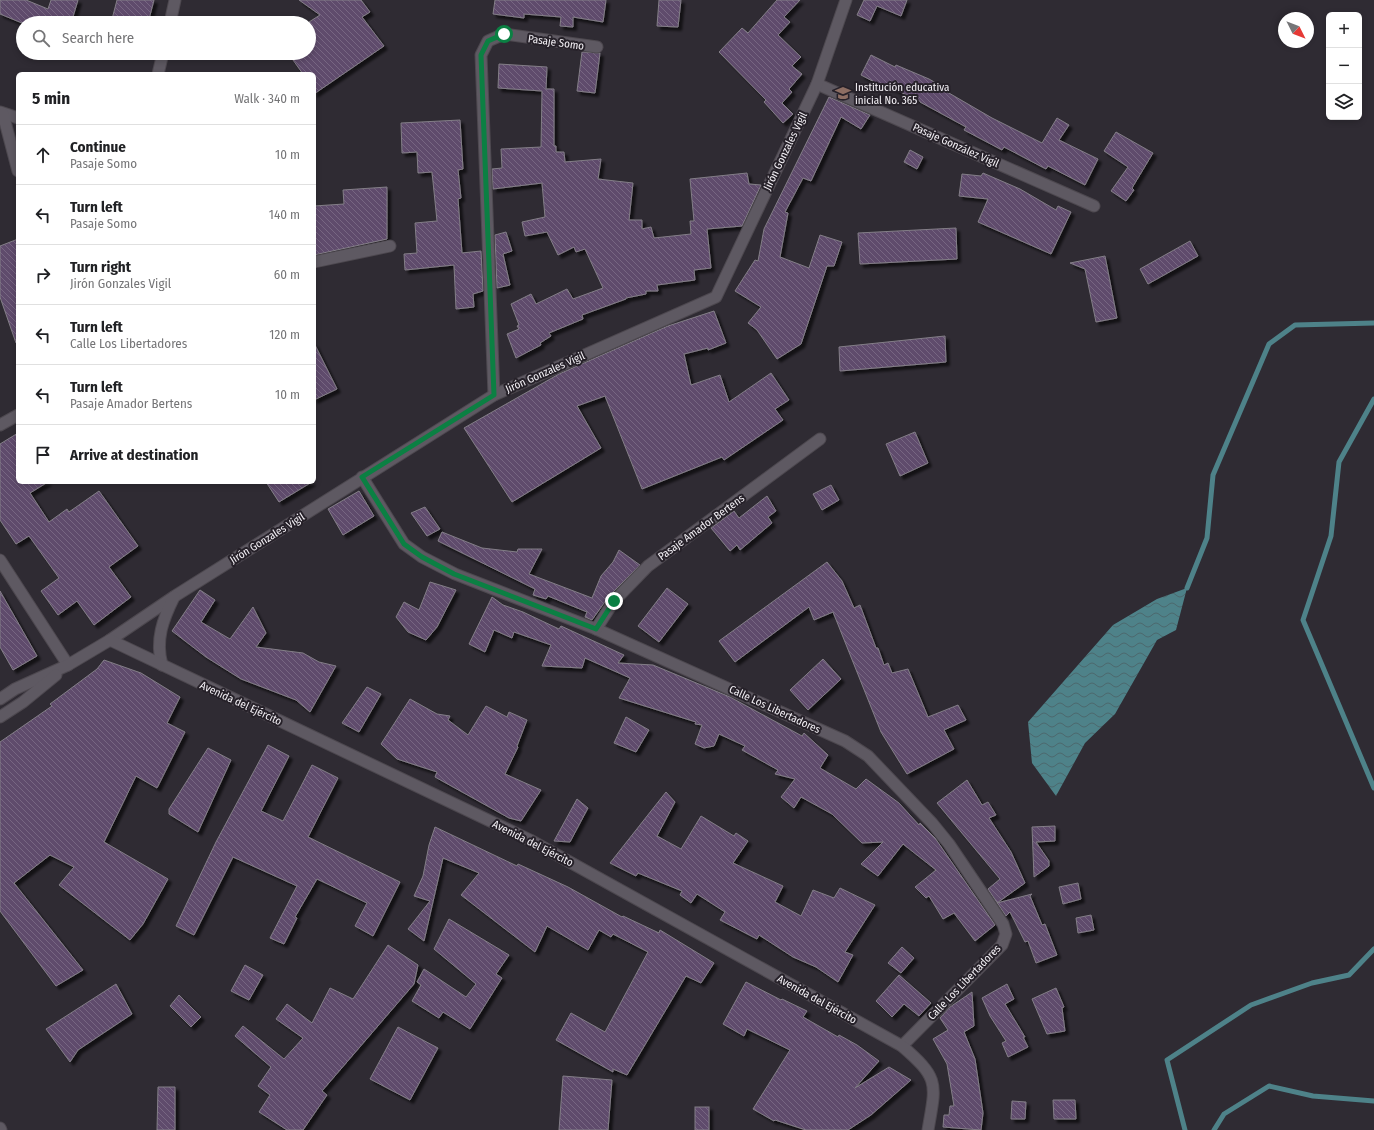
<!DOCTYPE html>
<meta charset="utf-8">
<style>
body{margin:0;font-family:"Fira Sans Condensed",sans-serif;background:#f2f2f2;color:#202124}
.controls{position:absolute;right:12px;top:12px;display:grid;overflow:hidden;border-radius:6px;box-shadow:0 2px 6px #0003}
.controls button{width:36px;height:36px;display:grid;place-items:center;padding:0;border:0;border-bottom:1px solid #e0e0e0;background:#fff;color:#202124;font:20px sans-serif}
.compass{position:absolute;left:1278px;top:12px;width:36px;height:36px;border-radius:50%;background:#fff;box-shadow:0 2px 6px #0003;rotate:132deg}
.stop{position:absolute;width:12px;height:12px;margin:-9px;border:3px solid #0b8043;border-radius:50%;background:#fff}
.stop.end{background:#0b8043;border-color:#fff;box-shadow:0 1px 4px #0008}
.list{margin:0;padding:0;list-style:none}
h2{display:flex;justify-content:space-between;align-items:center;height:52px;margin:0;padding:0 16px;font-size:17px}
h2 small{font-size:13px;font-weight:400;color:#757577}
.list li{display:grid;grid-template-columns:26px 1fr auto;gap:12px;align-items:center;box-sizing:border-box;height:60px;padding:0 16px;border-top:1px solid #e0e0e0}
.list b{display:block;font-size:15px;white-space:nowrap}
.list p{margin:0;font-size:13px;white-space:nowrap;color:#757577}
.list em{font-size:13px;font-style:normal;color:#757577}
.icon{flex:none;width:22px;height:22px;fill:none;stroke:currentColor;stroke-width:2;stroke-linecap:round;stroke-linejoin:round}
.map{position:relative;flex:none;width:1374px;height:1130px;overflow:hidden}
.search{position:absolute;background:#fff;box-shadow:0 2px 6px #0003;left:16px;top:16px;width:300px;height:44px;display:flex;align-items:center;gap:10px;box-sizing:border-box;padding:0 14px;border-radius:22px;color:#757577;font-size:15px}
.panel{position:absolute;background:#fff;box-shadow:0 2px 6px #0003;left:16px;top:72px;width:300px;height:412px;border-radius:6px}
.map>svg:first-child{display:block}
</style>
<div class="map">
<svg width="1374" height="1130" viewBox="0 0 1374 1130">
<defs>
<pattern id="water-waves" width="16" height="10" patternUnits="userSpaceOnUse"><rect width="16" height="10" fill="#4e8289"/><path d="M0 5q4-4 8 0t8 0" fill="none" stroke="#4c686d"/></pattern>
<pattern id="building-back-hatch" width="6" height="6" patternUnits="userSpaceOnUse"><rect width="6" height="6" fill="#5f4c6c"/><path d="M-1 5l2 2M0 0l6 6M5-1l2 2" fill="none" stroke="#776682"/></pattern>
<filter id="shadow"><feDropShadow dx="3.5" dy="3.5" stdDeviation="1" flood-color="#0009"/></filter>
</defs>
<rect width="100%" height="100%" fill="#2f2b33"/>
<polygon fill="url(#water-waves)" points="1187,588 1176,630 1157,640 1115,714 1085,743 1056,796 1032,763 1028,722 1113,625 1157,599"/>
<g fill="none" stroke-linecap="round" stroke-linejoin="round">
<g stroke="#4e8289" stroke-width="5">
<polyline points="1374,399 1339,462 1331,536 1303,620 1374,788"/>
<polyline points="1187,588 1207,538 1213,475 1269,344 1295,325 1374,323"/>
<polyline points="1185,1130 1167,1060 1251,1005 1312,983 1349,975 1374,949"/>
<polyline points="1214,1130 1224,1114 1269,1086 1313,1096 1374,1101"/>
</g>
</g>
<g fill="url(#building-back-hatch)" stroke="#837e87" filter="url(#shadow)">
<polygon points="0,0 26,0 48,9 51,0 78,0 72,20 80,23 22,23 0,14"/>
<polygon points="117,0 154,0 148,23 111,23"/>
<polygon points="299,0 361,0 370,12 362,17 384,46 314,94 314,74 303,74 288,53 309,53 309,22 320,15"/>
<polygon points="495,0 606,0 603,22 573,17 573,27 560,26 561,17 524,14 524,18 493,14"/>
<polygon points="659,0 681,0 678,27 657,26"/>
<polygon points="777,0 800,0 784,17 790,22 778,35 801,57 792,66 802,74 789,89 792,92 782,103 793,114 783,123 764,102 766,100 719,52 742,28 748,33"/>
<polygon points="864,0 907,0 901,16 877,6 870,21 857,15"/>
<polygon points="582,52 600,53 595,93 577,91"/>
<polygon points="871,55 895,67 896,65 929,79 943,87 942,89 992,118 1042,143 1057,118 1069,125 1059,140 1098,159 1085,185 1048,166 1046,169 1004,147 1002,150 964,130 966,127 920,102 920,101 885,85 884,87 861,75"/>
<polygon points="499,64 547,67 546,89 554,89 554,146 556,146 556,152 564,152 565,162 601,159 598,179 633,183 629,220 642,220 642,229 651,227 654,238 691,234 690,221 694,221 690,179 747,173 749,184 761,185 742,226 707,229 711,268 694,270 695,280 657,285 658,291 646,291 646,294 626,298 626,299 582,315 583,319 549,333 551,336 540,343 541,345 516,358 507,334 519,329 517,326 519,325 511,304 531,294 536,304 567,289 573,299 603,288 585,249 576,252 574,247 558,255 547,232 525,236 522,222 545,217 542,183 493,189 492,169 502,168 501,149 541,147 542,91 498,88"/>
<polygon points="829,97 870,115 861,129 841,117 811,181 803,178 785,212 788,213 780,257 809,268 820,235 842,242 834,266 827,266 801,344 777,359 757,330 748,323 761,307 735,291 755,260 758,261 764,229"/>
<polygon points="460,120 463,169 458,170 461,198 458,199 462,253 481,251 483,291 473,294 474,307 456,309 454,265 405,270 404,254 417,253 415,223 437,221 432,172 418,173 417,152 402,153 401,123"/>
<polygon points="1116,132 1153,153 1132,188 1134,190 1126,201 1111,191 1128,167 1104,151"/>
<polygon points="910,150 923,157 917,169 904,162"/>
<polygon points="983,173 1020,189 1056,210 1058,206 1071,212 1051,254 978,222 988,199 959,196 962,174 981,176"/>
<polygon points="387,187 387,239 314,255 314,206 344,204 343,190"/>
<polygon points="956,228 957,259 860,264 858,233"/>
<polygon points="506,232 512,251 503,254 510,285 497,288 495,235"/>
<polygon points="18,239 18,342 16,343 0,297 0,246"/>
<polygon points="1190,241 1198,256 1148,284 1140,269"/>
<polygon points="1105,256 1117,318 1096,322 1085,269 1070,263"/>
<polygon points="714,311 726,343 708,350 708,348 684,354 691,385 720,375 729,402 771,373 789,400 775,409 783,420 724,460 722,457 642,489 605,396 577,406 601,448 512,502 464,428 559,374 668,326"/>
<polygon points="945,336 946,362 840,371 839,347"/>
<polygon points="314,343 337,389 314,400"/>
<polygon points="915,432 928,463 900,476 886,444"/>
<polygon points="18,433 18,482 48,482 30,493 49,522 67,509 69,512 99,491 138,546 109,567 131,597 94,625 77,601 58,615 41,591 59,578 29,536 16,544 0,520 0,444"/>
<polygon points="266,482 312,482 279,502"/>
<polygon points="831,485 839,500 822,510 813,494"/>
<polygon points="359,491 374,516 343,535 328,509"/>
<polygon points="767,496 776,511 768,517 772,523 740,550 737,545 730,551 711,528 734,511 739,518"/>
<polygon points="425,507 440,529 427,536 411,513"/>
<polygon points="442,532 482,548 517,552 518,549 542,549 529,574 592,598 601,576 613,562 619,550 640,565 609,596 592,620 585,617 587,612 548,596 546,599 533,595 535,589 438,541"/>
<polygon points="827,562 842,581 854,608 860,605 876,648 878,648 884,665 888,663 892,673 908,669 928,717 958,705 966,720 944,730 954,749 907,774 881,732 833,612 814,620 809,607 735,662 719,641"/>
<polygon points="430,582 456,590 437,627 426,640 408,632 396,617 404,602 419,610"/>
<polygon points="667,588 688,604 659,642 638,626"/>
<polygon points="200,590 215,600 201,622 230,639 253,607 266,633 256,647 303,653 319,662 336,666 310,712 296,700 241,679 206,657 172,631"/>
<polygon points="0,591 37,656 13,670 0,647"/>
<polygon points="492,597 503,605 523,612 559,629 561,626 624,655 618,663 653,665 730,697 802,736 804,733 828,755 820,768 856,789 866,779 899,803 919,825 920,823 935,838 995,925 975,941 954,913 943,919 929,896 926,898 915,887 936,870 903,844 878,876 861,864 883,842 862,843 832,814 801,797 794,808 781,797 795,779 775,774 778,770 742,750 745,746 719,734 714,746 704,748 695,744 702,725 695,724 696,722 619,698 630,678 585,658 582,668 542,666 551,645 514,632 512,638 494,630 485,652 469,644"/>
<polygon points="823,659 841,679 808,710 790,690"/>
<polygon points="104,660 141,673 180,697 167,723 185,732 157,788 136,776 104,842 168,879 143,924 130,940 59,885 74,867 50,855 14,883 83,970 56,986 0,911 0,742 52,706 50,704 97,669"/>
<polygon points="367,687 381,694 359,732 342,723"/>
<polygon points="410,699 437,714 450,716 448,720 468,735 486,706 507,717 509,712 527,720 517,746 518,747 505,774 541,790 521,821 509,818 435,777 437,772 397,759 381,744"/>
<polygon points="626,717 649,730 636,752 614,743"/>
<polygon points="268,745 289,756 261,811 283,821 312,765 338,778 308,837 400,882 373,936 355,926 367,903 317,879 295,917 297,918 284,944 270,938 297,886 233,857 194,935 176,926 216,842"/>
<polygon points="208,748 231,760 198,832 169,814 169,809"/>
<polygon points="967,780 982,805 988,802 996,815 989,818 1011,852 1025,883 997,903 1032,894 1030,896 1042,925 1045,924 1057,955 1036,963 1028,941 1025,942 1010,912 1006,916 988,889 1000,879 937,803"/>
<polygon points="666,792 675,802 657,836 681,849 701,816 734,836 736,833 748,841 733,863 783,886 775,902 801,916 813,890 834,898 840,888 875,905 845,952 853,955 838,982 816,967 793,957 759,935 757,939 720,920 725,912 697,894 691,903 680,895 682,891 638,873 636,876 610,863"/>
<polygon points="577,799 588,808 570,842 554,841"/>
<polygon points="1055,826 1055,841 1036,842 1049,861 1049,866 1034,877 1032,827"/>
<polygon points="435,827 517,866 518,864 568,887 622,917 623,916 659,933 660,930 714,963 701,983 686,976 627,1075 613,1069 613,1072 556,1040 571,1013 605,1032 648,952 613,934 611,937 599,930 588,950 547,926 535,952 461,895 479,873 443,858 424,941 408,929 430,901 414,896 423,876 429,845"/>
<polygon points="1078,883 1081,899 1063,904 1059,887"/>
<polygon points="1091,915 1094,930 1078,933 1076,918"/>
<polygon points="449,919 509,955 496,974 502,978 470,1029 443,1012 439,1018 412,1001 421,985 417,982 424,969 466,997 476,984 434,949"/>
<polygon points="388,945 418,965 414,984 322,1091 327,1095 303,1130 287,1130 259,1112 270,1095 258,1086 271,1067 235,1036 243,1026 284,1059 303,1038 276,1019 287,1004 312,1023 330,988 353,999"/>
<polygon points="902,947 914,958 901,973 888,963"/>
<polygon points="245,965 263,975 249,1000 231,991"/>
<polygon points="899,975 931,1003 919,1016 904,1004 892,1017 876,1001"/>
<polygon points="746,982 781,1000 782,999 807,1011 803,1017 838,1037 839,1035 857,1045 879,1061 855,1088 889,1067 911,1080 871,1115 848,1130 806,1130 775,1120 774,1121 753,1109 790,1050 747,1029 744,1036 723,1024"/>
<polygon points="116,984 132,1014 78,1050 70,1062 46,1029"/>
<polygon points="1007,984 1014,999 1005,1004 1025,1037 1023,1037 1028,1047 1008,1057 1002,1043 1006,1041 990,1016 982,998"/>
<polygon points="1056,988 1064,1007 1062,1008 1065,1031 1047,1034 1032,999"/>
<polygon points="972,992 974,1026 964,1032 975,1059 983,1113 981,1130 943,1127 944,1115 949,1115 950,1106 954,1106 947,1064 933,1039 948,1030 940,1018 950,1007"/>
<polygon points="179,995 201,1017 191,1027 170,1006"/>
<polygon points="398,1027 438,1048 410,1100 370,1079"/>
<polygon points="563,1076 612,1080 608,1130 559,1130"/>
<polygon points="158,1087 175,1087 175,1130 157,1130"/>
<polygon points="1053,1100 1075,1100 1076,1119 1054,1119"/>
<polygon points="1012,1101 1026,1102 1025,1119 1011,1119"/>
<rect x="695" y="1107" width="14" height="23"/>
</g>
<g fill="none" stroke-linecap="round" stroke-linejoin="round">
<defs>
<g id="minor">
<polyline points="170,23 175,0"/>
<polyline points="158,74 163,53"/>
<polyline points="817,84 1094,206"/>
<polyline points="0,112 18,118"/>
<polyline points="3,114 18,171"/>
<polyline points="314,262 390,246"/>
<polyline points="494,395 481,55 488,41 504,34 597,47"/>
<polyline points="0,425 18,415"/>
<polyline points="362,477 404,544 422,557 455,574 596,629 845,741 868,756 932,823 949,844 1003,924 1006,934 1002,945 902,1046"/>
<polyline points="596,629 614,601 648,566 820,439"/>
<polyline points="110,640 175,596 494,395 716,297 817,84 846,0"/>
<path d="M162,665C155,640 163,619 174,597"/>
<polyline points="0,1128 1,1130"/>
</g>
<polyline id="tertiary" points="0,560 68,665"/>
<g id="secondary">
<path d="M0,699L15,689L68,665L110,640L530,840L902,1046C940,1079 936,1083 928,1130"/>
<polyline points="0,717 23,702 56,675"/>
</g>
</defs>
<use href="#minor" stroke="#4d484f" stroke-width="13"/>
<use href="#tertiary" stroke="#4d484f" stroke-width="13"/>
<use href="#secondary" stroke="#4d484f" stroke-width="13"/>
<use href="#minor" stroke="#5e5962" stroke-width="11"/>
<use href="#tertiary" stroke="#5e5962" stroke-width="11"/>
<use href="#secondary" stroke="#5e5962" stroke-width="11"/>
</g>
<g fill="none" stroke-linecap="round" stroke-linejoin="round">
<polyline stroke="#0b8043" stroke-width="5" points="504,34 488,41 481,55 494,395 362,477 404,544 422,557 454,574 596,629 614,601"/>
</g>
<defs>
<symbol id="school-bare" viewBox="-9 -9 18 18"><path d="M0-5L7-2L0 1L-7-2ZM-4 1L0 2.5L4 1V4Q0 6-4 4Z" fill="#8d6e63" stroke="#262129" stroke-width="2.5" paint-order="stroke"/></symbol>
</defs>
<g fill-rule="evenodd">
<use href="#school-bare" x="832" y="82" width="22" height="22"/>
</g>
<g text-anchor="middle" stroke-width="4" stroke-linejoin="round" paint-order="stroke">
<g font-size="11" fill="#f4f1f6" stroke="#262129">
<text transform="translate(556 42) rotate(8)" y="4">Pasaje Somo</text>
<text transform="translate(956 145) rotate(24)" y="4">Pasaje González Vigil</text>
<text transform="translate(785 151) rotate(-64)" y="4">Jirón Gonzales Vigil</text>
<text transform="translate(545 372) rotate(-24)" y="4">Jirón Gonzales Vigil</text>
<text transform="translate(701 527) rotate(-36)" y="4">Pasaje Amador Bertens</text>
<text transform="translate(267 538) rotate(-32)" y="4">Jirón Gonzales Vigil</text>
<text transform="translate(241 703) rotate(25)" y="4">Avenida del Ejército</text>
<text transform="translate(775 709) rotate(25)" y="4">Calle Los Libertadores</text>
<text transform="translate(533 843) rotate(27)" y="4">Avenida del Ejército</text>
<text transform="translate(964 982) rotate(-46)" y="4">Calle Los Libertadores</text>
<text transform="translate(817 999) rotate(29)" y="4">Avenida del Ejército</text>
</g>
<g font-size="11" fill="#f4f1f6" stroke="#262129" text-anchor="start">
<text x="855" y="91">Institución educativa<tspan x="855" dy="13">inicial No. 365</tspan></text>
</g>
</g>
</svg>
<div class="controls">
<button>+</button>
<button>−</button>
<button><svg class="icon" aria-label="layers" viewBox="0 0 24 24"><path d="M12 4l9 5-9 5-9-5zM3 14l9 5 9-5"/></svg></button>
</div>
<svg class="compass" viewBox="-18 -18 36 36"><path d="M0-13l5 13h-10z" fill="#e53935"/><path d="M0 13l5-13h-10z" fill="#757577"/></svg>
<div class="stop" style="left:504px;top:34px"></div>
<div class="stop end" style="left:614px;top:601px"></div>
<div class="search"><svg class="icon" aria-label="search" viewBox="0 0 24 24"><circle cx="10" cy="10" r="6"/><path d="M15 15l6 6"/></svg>Search here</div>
<section class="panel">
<h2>5 min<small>Walk · 340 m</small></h2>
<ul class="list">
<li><svg class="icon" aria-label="ahead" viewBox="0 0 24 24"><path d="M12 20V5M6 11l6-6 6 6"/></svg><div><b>Continue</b><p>Pasaje Somo</p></div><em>10 m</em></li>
<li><svg class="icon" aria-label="left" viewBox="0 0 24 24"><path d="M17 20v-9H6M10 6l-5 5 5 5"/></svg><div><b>Turn left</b><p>Pasaje Somo</p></div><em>140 m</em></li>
<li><svg class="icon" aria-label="right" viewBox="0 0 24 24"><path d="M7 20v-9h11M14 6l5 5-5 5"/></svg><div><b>Turn right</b><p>Jirón Gonzales Vigil</p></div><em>60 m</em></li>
<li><svg class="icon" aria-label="left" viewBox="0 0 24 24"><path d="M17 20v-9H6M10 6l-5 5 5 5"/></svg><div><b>Turn left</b><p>Calle Los Libertadores</p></div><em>120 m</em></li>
<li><svg class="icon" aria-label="left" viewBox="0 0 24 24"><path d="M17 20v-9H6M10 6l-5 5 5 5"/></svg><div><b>Turn left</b><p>Pasaje Amador Bertens</p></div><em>10 m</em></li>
<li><svg class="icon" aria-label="arrive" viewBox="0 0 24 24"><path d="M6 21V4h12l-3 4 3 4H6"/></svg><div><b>Arrive at destination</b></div></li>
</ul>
</section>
</div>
